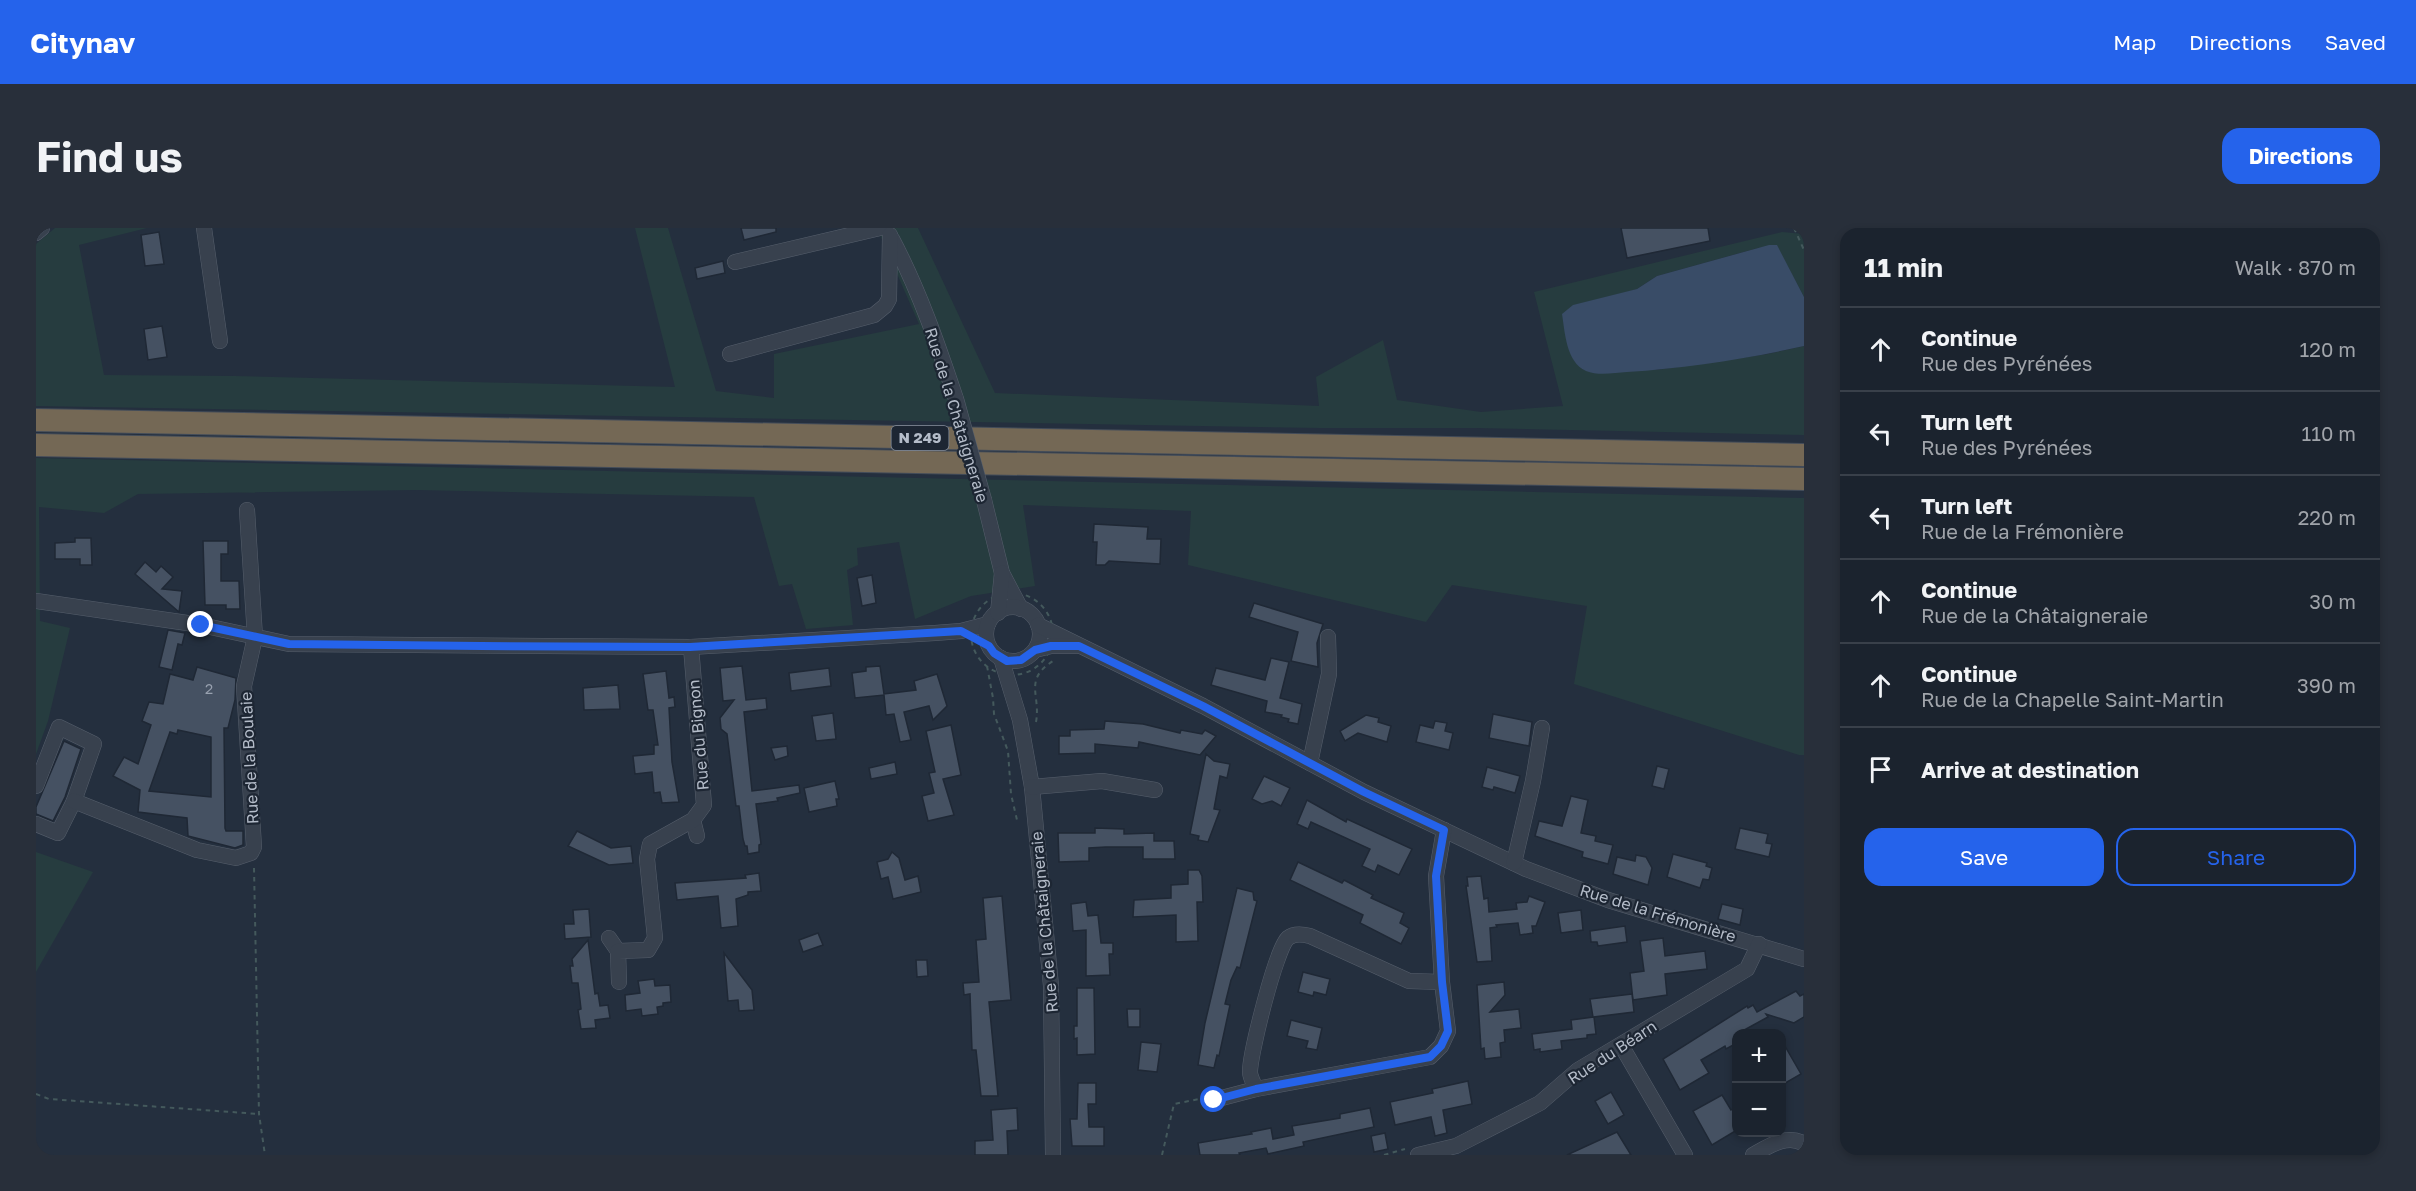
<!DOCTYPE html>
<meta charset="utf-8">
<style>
body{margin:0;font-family:"Golos Text",sans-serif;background:#282f3a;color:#f1f3f6}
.controls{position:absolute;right:18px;bottom:18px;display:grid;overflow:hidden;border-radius:12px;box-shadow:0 3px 9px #0003}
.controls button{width:54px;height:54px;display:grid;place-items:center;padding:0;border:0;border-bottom:2px solid #39404a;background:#1b232e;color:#f1f3f6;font:30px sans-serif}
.stop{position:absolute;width:18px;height:18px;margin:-14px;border:4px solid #2563eb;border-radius:50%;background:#fff}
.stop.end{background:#2563eb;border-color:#fff;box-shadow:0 2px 6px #0008}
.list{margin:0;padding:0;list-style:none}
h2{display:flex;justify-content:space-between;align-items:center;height:78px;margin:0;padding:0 24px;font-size:26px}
h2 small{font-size:20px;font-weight:400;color:#a0a4aa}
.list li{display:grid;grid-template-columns:39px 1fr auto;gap:18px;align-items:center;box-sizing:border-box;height:84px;padding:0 24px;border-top:2px solid #39404a}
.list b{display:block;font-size:22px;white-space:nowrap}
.list p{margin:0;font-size:20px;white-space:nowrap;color:#a0a4aa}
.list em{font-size:20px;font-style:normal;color:#a0a4aa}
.actions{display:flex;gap:12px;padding:18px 24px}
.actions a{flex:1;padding:14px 0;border:2px solid #2563eb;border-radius:18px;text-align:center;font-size:21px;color:#2563eb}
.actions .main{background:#2563eb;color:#fff}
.icon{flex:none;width:33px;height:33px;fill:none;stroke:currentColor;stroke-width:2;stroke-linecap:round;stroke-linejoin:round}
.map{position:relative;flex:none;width:1768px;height:927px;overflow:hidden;border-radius:18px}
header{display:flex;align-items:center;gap:36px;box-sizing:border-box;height:84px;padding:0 30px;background:#2563eb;color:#fff}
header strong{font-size:28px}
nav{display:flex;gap:33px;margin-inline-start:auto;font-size:21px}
.intro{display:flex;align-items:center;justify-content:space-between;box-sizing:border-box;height:144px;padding:0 36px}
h1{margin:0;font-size:42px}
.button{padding:15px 27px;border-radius:18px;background:#2563eb;color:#fff;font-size:21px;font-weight:700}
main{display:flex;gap:36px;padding:0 36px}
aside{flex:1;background:#1b232e;border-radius:18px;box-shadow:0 3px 9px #0003}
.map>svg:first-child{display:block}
</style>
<header>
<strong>Citynav</strong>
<nav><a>Map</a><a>Directions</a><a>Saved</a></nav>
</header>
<div class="intro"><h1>Find us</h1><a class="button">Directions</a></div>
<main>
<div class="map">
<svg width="1768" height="927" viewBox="0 0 1768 927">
<rect width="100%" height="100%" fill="#242f3e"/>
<g fill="#263c3f">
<polygon points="19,0 111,0 43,17 68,147 198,148 639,159 599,0 632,0 680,163 738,170 738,126 883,96 841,0 882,0 959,165 1283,178 1280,149 1347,112 1361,172 1445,184 1527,178 1498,64 1746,4 1768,6 1768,69 1741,18 1722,20 1621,48 1601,61 1577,69 1620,142 1732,126 1768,118 1768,207 1440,200 1285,200 0,178 0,16"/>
<polygon points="0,230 1768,270 1768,527 1763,527 1538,456 1551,378 1416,357 1390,394 1152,337 1155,283 987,277 999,358 935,368 879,391 863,314 821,320 822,337 811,342 817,397 770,401 756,356 743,358 718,269 381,262 102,266 68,285 3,279 4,393 34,400 12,493 0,526"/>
<polygon points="0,624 57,644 0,744"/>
</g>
<path fill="#394c67" d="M1733,17H1741L1768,69V118C1710,131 1650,140 1591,144C1578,145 1562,148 1550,143C1530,134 1529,104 1526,86L1537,77L1601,61L1621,48Z"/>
<g fill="#455162" stroke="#1f2835" stroke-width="1.5" fill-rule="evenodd">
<polygon points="705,0 740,0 740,4 708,12"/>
<polygon points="1585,0 1672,0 1674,13 1591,30"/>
<polygon points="123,4 128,36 109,38 105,7"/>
<polygon points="687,33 689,45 661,51 659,40"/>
<polygon points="126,98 131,129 112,132 108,101"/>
<polygon points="1058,296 1112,299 1111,311 1125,311 1124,336 1073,333 1069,337 1060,337 1061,314 1057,314"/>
<polygon points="39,310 55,310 56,337 44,337 44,331 19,331 19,315 39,314"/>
<polygon points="167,313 192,313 192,326 185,326 185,353 203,353 204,381 190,381 190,377 169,377"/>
<polygon points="109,334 120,344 125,338 137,349 126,361 146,363 143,384 99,346"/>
<polygon points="836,347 840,375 826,378 821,350"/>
<polygon points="1218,375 1287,396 1281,415 1282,439 1255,433 1262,404 1213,389"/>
<polygon points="132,402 149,405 146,417 142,416 136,442 123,439"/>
<polygon points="1235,430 1253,434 1244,470 1266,476 1262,496 1252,494 1253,491 1245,489 1246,487 1229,484 1231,473 1175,457 1180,440 1229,452"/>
<polygon points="706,438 710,472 730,470 731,481 708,484 716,563 763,557 764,565 741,570 742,573 720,576 725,616 723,617 723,624 712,626 711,618 709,618 707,611 703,578 700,578 691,506 685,501 684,490 698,472 687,473 684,440"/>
<polygon points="844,438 848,466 880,462 878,453 901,446 911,478 897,492 893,478 868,484 875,512 864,514 858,486 850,487 848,467 819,470 816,445 830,443 830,439"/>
<path d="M161,439L200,450L199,472L192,500H188L189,600L190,603H207V617L199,620L152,608L151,590L102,584L104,562L77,548L88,529L102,536L115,497L106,493L113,474L127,476L134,446L157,452ZM142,502L175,509V569L113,563L134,504L141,506Z"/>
<polygon points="793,440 795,458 755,463 753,445"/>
<polygon points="630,443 633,470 638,469 639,479 633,480 636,534 643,574 626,575 624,564 618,565 616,544 599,546 597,528 618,526 618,517 622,517 617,482 612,482 607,446"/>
<polygon points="582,457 584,481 548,482 547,460"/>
<polygon points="797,485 800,511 780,513 776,488"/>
<polygon points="1457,486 1496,494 1493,518 1453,510"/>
<polygon points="1330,487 1343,490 1342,494 1355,498 1351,514 1322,505 1309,513 1304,503"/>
<polygon points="1069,493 1107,496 1144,505 1145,502 1166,506 1169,502 1180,508 1164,527 1103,514 1102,520 1059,516 1059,525 1023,526 1023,508 1034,508 1034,502 1068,501"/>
<polygon points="1399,493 1411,495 1409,503 1417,505 1413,522 1380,514 1384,497 1397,500"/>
<polygon points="915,497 925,547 907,551 918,587 892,593 886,568 898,565 893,545 899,544 890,503"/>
<polygon points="28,513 45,521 29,569 17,593 0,586 0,579"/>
<polygon points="751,518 752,528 739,532 735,520"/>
<polygon points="1170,526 1178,533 1194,536 1191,550 1184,548 1178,581 1184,582 1172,614 1162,612 1163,608 1154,606"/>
<polygon points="859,534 861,546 835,551 833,540"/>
<polygon points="1621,538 1633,541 1628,561 1616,558"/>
<polygon points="1451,539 1484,548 1479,565 1458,559 1457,562 1446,559"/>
<polygon points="1228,548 1254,560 1245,578 1236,573 1226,576 1216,571"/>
<polygon points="799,553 803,571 800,571 801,578 773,584 768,560"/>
<polygon points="1535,568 1552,572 1545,605 1560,608 1559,613 1577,617 1572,636 1546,629 1547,624 1499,608 1503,593 1526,598"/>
<polygon points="1271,572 1310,594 1311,591 1376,621 1363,647 1342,637 1339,644 1326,638 1334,621 1275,594 1272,601 1261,596"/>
<polygon points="1059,600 1088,601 1088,606 1118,605 1118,613 1138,613 1139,631 1107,631 1107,619 1070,619 1053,620 1053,633 1023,634 1022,605 1059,605"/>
<polygon points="1704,600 1732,606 1730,615 1736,616 1733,629 1699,621"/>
<polygon points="541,603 575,620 595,618 597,635 573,637 532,618"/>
<polygon points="856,624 863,630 869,652 882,648 885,664 857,671 852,649 845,651 841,634 852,631"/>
<polygon points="1637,626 1671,635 1670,638 1676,640 1673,652 1667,651 1664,660 1631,649"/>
<polygon points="1600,627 1610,629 1616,640 1612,657 1577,646 1581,629 1599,633"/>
<polygon points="1262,634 1306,655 1308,652 1337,667 1335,670 1368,685 1364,695 1373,700 1365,716 1324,695 1327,687 1254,652"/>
<polygon points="1152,642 1163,642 1166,648 1167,674 1161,674 1162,713 1140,714 1140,687 1097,689 1098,672 1135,670 1135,657 1152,656"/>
<polygon points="723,645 725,663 712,664 712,667 700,671 702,698 685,700 682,668 641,672 639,655 710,650 709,647"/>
<polygon points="1445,648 1448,671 1452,670 1453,684 1481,681 1480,675 1491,674 1493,668 1509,674 1500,698 1496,698 1497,705 1484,707 1482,695 1460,697 1461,699 1454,700 1456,733 1441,734 1430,658 1432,658 1431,649"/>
<polygon points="1201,660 1217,664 1218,672 1221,673 1204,740 1201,739 1195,752 1189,776 1194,777 1183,828 1181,827 1178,840 1162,837 1169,795"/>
<polygon points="966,668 975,772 953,774 962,868 945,868 940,822 936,822 934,766 928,767 927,755 943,754 940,712 950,711 947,670"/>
<polygon points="1050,674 1052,688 1062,687 1065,715 1077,715 1077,726 1073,726 1074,747 1050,748 1050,702 1037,703 1035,676"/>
<polygon points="1686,676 1707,681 1704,697 1682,691"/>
<polygon points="553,681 555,709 529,711 528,696 538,696 537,682"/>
<polygon points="1545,682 1547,702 1525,705 1522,685"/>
<polygon points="1589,698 1591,714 1562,718 1561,714 1555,714 1554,703"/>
<polygon points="782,705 787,717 767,724 763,712"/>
<polygon points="1627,710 1629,728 1669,723 1671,741 1629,746 1631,767 1597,772 1594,745 1608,743 1604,713"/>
<polygon points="552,712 559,766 562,765 564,778 572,777 574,790 559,792 560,800 545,801 542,782 545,781 542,755 536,755 534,738 537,738 536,731"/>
<polygon points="688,725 716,762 718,782 703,783 702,772 692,773"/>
<polygon points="880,732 891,732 892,748 881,749"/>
<polygon points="1267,744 1294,751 1290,767 1278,764 1277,768 1262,764"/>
<polygon points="618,751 619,758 634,757 635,774 627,775 627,778 621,779 622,786 606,788 605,781 590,783 589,767 604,765 602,753"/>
<polygon points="1468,754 1469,767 1454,784 1483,781 1485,800 1468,802 1469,814 1464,815 1465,829 1449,831 1448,820 1445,821 1441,757"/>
<polygon points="1041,760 1058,760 1059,826 1041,827 1041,810 1038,811 1038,798 1041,798"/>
<polygon points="1760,763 1764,768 1768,766 1768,789 1758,795 1730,786 1732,789 1701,806 1701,815 1690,821 1689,818 1665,832 1673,845 1644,862 1627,831 1711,778 1712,780 1717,777 1721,784"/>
<polygon points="1596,766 1598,784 1558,789 1560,806 1551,807 1551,810 1525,813 1526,821 1504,824 1504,821 1498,822 1496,806 1536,801 1535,792 1557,789 1554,771"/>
<polygon points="1091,781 1104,781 1104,799 1092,799"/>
<polygon points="1255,792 1286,800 1281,822 1270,820 1272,813 1251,808"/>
<polygon points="1746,813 1765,846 1746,857"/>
<polygon points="1105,814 1125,816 1121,844 1102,842"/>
<polygon points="1432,853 1436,876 1407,882 1411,905 1399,908 1395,889 1359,897 1354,874 1397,865 1396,861"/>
<polygon points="1042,855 1060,855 1060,876 1052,876 1053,899 1068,899 1068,918 1036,918 1034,891 1041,891"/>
<polygon points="1575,864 1588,887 1572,896 1559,873"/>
<polygon points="1686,867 1695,882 1701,878 1701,902 1676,917 1657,883"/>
<polygon points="981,880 982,902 971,903 972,927 939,927 939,913 957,912 955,882"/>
<polygon points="1334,880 1338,899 1267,914 1268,918 1232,926 1230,920 1203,925 1204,927 1164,927 1162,915 1216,906 1215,904 1235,900 1237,911 1258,907 1256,898 1304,890 1304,886"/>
<polygon points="1581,904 1595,927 1531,927"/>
<polygon points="1349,905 1352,921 1338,924 1335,908"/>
</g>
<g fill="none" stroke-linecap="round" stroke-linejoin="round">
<defs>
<g id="minor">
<polyline points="168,0 184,113"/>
<polyline points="0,5 6,0"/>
<path d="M856,11C883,62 902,117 920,171"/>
<polyline points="699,34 844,0"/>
<polyline points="694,126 838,87 849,78 853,71 854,7"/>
<polyline points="948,272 966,345 985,381"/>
<polyline points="0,373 165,397 253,416 655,419 899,405 925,403 952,396"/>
<circle cx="977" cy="406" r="27"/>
<polyline points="962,385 966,345"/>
<polyline points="1002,397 1167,478 1328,564 1490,641 1572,672 1768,731"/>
<polyline points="999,422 1015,418 1040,418"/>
<polyline points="965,430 984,492 996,559 1015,758 1017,927"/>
<polyline points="1274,535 1293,446 1292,409"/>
<polyline points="0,558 23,499 58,516 38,573 22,605 0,596"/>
<polyline points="996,559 1066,553 1119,562"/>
<polyline points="38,573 161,622 200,630 215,625 218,619 208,458 219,409 211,282"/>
<polyline points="657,592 661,608"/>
<polyline points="1478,635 1497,553 1506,500"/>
<polyline points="573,710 582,723"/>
<polyline points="583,754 582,723 612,722 619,710 611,631 614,616 657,592 668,577 655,419"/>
<path d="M1406,754L1373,753L1274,708C1266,706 1258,705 1252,710C1240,720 1214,826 1214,844C1214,849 1218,856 1220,861L1394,829L1405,818L1412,803L1406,754L1400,648L1408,602"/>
<polyline points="1585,817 1649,927"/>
<polyline points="1178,872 1220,861"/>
<polyline points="1382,927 1420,918 1504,875 1542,842 1711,741 1723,716"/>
<path d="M1717,927C1731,919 1752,905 1768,916"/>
</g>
<g id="highway">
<polyline points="0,192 1768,227"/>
<polyline points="0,217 1768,251"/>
</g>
</defs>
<use href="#minor" stroke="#565f6c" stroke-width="16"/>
<use href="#highway" stroke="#434c59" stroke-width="24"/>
<g stroke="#44595c" stroke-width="2" stroke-dasharray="4.5 4.5" stroke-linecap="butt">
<polyline points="1758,0 1768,22"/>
<circle cx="976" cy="406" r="41"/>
<polyline points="951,438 957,470 958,486 972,523 975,566 981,592 985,592"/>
<path d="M1000,494C1005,467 987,452 1017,433"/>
<polyline points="218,640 223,886 229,927"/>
<polyline points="0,866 13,871 223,886"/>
<polyline points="1126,927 1138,876 1163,871"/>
<polyline points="1348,927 1369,921"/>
</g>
<use href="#minor" stroke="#38414e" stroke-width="15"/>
<use href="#highway" stroke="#746855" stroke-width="22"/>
<defs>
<polyline id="minor-bridge" points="920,171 948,272"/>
</defs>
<use href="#minor-bridge" stroke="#565f6c" stroke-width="16" stroke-linecap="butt"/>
<use href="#minor-bridge" stroke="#38414e" stroke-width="15"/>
</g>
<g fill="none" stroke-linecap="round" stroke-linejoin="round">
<polyline stroke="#2563eb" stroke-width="8" points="165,397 253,416 445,418 654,419 925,403 953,418 958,425 971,433 985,432 999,422 1015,418 1043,418 1167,478 1328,564 1408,602 1400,648 1406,754 1412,803 1405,818 1394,829 1220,861 1178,872"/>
</g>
<g text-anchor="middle" stroke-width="4.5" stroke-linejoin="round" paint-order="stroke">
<g font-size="14" fill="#98a1af">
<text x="173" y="466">2</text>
</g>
<rect fill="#1d2633" stroke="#878f9c" stroke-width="1.5" x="855.5" y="198" width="57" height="24" rx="4.5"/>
<g font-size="15" font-weight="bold" fill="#b4bcc9">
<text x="884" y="215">N 249</text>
</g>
<g font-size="16" fill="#b4bcc9" stroke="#1d2633">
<text transform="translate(921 187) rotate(73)" y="6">Rue de la Châtaigneraie</text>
<text transform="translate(662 507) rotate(-95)" y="6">Rue du Bignon</text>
<text transform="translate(213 530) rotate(-93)" y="6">Rue de la Boulaie</text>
<text transform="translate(1622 685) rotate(17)" y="6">Rue de la Frémonière</text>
<text transform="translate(1008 694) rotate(-95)" y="6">Rue de la Châtaigneraie</text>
<text transform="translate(1576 824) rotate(-33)" y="6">Rue du Béarn</text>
</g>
</g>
</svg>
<div class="controls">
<button>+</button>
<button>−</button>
</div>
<div class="stop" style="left:1178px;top:872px"></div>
<div class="stop end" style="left:165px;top:397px"></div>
</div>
<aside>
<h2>11 min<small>Walk · 870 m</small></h2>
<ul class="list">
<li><svg class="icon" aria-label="ahead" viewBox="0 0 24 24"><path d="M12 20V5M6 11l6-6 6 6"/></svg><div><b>Continue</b><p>Rue des Pyrénées</p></div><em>120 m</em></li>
<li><svg class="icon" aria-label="left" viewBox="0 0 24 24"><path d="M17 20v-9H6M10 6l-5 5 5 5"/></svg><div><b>Turn left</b><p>Rue des Pyrénées</p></div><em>110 m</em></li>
<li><svg class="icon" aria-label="left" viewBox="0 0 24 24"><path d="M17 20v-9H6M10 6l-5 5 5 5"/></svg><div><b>Turn left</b><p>Rue de la Frémonière</p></div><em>220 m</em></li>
<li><svg class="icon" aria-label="ahead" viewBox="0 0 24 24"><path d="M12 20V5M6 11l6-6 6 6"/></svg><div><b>Continue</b><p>Rue de la Châtaigneraie</p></div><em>30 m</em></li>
<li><svg class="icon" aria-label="ahead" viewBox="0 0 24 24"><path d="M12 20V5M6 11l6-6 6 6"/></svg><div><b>Continue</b><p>Rue de la Chapelle Saint-Martin</p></div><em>390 m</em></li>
<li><svg class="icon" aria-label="arrive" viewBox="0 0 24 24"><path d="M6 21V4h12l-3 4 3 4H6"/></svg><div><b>Arrive at destination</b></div></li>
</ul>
<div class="actions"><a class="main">Save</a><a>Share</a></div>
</aside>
</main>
